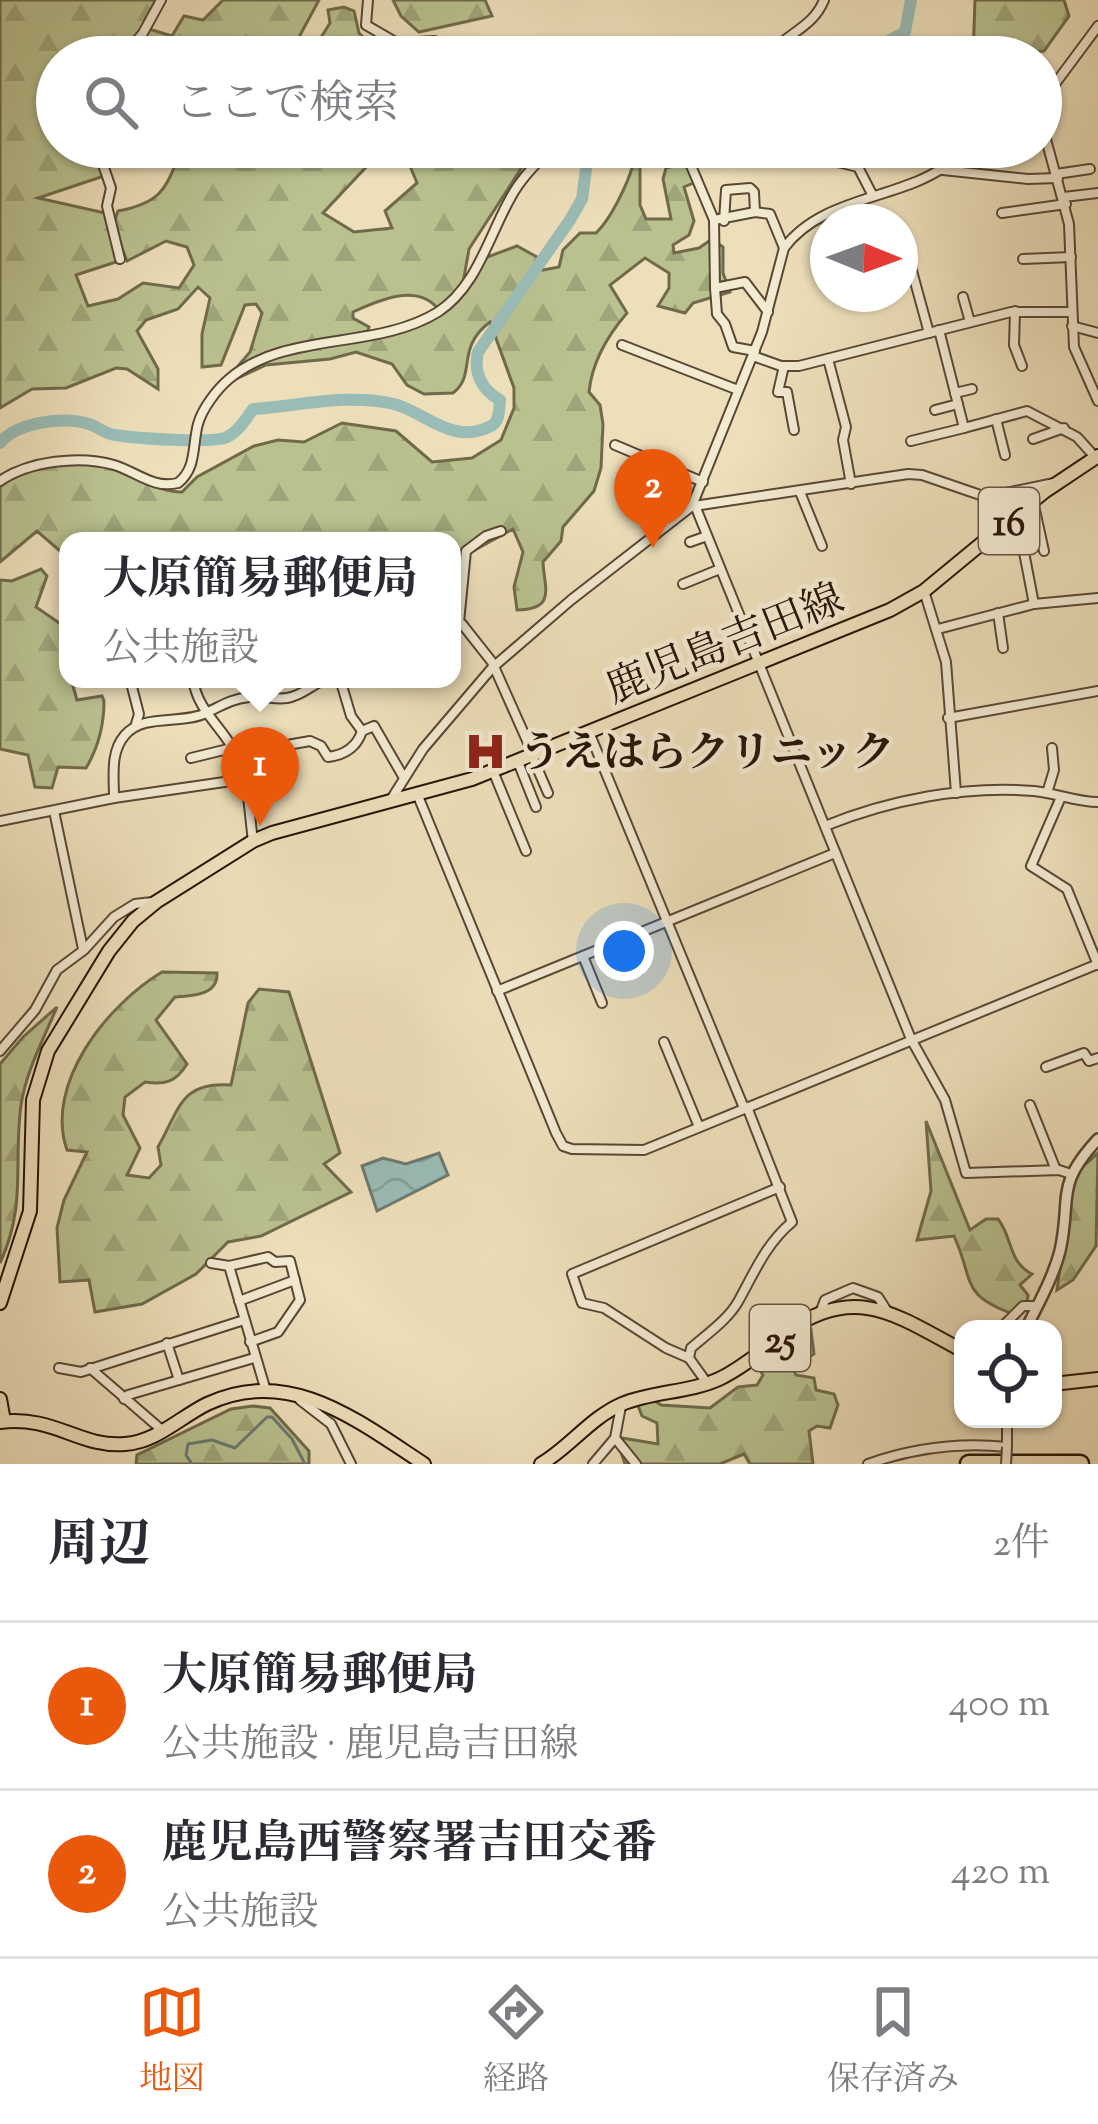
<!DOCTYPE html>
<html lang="ja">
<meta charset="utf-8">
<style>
body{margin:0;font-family:"Sorts Mill Goudy","Noto Serif JP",serif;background:#f7f7f7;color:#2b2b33}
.controls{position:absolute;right:36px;bottom:36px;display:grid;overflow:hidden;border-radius:24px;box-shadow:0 3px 9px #0004}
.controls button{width:108px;height:108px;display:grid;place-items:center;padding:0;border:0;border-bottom:3px solid #e1e1e2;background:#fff;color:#2b2b33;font:60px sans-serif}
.compass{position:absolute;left:810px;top:204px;width:108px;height:108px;border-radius:50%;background:#fff;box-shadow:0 3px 9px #0004;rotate:91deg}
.you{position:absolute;left:624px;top:951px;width:42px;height:42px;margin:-30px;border:9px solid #fff;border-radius:50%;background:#1a73e8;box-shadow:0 0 0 18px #1a73e833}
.badge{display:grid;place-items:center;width:78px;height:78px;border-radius:50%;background:#ea580c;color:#fff;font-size:39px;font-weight:700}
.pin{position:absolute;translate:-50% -99px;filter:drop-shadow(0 3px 6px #0008)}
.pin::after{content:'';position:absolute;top:63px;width:42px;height:36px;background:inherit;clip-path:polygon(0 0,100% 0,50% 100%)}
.popup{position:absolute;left:59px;top:532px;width:402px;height:156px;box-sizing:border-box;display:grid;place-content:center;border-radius:24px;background:#fff;filter:drop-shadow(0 3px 9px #0005);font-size:39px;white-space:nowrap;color:#7c7c81}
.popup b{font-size:45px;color:#2b2b33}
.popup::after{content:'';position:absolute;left:50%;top:100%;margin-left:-24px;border:24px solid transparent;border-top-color:#fff}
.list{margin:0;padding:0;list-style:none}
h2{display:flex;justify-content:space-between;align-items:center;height:156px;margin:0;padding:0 48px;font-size:51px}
h2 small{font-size:39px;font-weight:400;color:#7c7c81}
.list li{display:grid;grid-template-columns:78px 1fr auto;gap:36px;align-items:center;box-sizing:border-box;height:168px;padding:0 48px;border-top:3px solid #e1e1e2}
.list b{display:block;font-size:45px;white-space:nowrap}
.list p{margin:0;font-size:39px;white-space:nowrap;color:#7c7c81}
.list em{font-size:39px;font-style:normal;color:#7c7c81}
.icon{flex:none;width:66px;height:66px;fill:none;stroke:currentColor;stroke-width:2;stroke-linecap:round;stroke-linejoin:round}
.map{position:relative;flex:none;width:1098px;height:1464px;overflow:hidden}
.search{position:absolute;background:#fff;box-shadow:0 3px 9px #0004;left:36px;right:36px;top:36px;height:132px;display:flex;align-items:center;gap:30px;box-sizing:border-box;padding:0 42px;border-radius:66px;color:#7c7c81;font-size:45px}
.sheet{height:492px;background:#fff}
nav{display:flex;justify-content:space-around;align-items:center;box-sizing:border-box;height:168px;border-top:3px solid #e1e1e2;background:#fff;font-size:33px;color:#7c7c81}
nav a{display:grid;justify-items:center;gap:6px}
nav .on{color:#ea580c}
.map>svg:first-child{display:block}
</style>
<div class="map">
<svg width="1098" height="1464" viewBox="0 0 1098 1464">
<defs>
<pattern id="forest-firs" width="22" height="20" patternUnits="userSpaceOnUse" patternTransform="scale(3)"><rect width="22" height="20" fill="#b9c18f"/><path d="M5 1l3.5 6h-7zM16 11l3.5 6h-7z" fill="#9fa57a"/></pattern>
<pattern id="water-waves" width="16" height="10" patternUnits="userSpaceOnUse" patternTransform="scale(3)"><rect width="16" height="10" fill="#9abcb6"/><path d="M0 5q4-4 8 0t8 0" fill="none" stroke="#85a19b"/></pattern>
</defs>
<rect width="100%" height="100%" fill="#eddfba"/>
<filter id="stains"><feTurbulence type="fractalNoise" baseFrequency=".00167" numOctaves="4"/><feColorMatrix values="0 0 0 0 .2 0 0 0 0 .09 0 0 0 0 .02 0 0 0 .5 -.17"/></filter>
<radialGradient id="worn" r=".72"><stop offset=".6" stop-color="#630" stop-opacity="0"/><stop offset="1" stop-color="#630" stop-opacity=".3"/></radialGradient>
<g fill="url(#forest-firs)" stroke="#706a4b" stroke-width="3">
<path d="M0,0H159L141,31L120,57H57V147H94L104,176L38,198L105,213L119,261L76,275L88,306L118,299L143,283L179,288L194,265L187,247L166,241L127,261L113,225L118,211C160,203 165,191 180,153L172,147H404L402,159L370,163L323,213L354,232L392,228L385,211L417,183L410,166L415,147H437C452,165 465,165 487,159L492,147H535L469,249L463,283L438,309C417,283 379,300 353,312V318L369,327L368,331L265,354L233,372L250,352L262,313L256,304L245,305L221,365L202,367V334L210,298L198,287L178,309L146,320L137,331L158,369V389L127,369L116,368L66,388L32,389L0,408Z"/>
<polygon points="223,0 319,0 299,37 306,46 315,47 330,23 328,10 344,7 354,11 359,33 384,57 126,57 149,29 172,36 184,16 203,20"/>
<polygon points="393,0 485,0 492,16 419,32 401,16"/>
<polygon points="975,0 1064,0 1069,16 1044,51 973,57"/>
<path d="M623,147H640V205L646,219H671L663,179L666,168L690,161L693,183L684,187L694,221L689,235L673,245L674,253L699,248L712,239L723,247V273L730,292L693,303L685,313L658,306L669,288V273L645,258L610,285L627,313C608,335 592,363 589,392L600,405L603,424L601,468L594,491L563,527L561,541L543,562C544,588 557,609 517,610L514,587L523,552L513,529L473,551L456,554L452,541H131L130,537L68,541V565L67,557L37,531L0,562V487C26,462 86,458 119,470C141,478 158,492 182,492L197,477L254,446L278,440L304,442L342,423L396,431L432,462L472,458L501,440L514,408V388L490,322C455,348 477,375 453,393L424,394L407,385L392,364L356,352L330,359L266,365L236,379L267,360L417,325L453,304L482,259L517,246L537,257L543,270L559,267L563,250L580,233H596C611,219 627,185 633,165Z"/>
<path d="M41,569L47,576L36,607L68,629V679H71L77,700L102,696L104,701C104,725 98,748 86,768L58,767L52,788L35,787L28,755L0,749V580L12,581Z"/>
<path d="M162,972L217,973C218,995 193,996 175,997L156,1020L187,1064C176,1082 165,1085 145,1082L125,1097L123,1115L140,1148L127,1175L149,1178L161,1165L158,1147C180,1108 181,1081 231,1085L248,1003L259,989L289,992L340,1153L324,1164L351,1192L261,1236L228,1242L196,1274L142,1304L95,1312L89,1280L60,1282L57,1228L64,1200L87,1152L67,1150C44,1084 107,1005 162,972Z"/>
<path d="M57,1007C44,1038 26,1071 21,1105C13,1164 27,1205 0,1263V1064L23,1037Z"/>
<path d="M926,1121L970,1230L986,1219H998C1013,1238 1008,1262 1032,1274L1020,1285L1028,1295L1026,1310L1016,1315C959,1295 975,1282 954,1236L917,1240L931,1191Z"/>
<polygon points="1098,1153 1096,1246 1073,1280 1057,1290 1071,1194 1079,1170"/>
<polygon points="811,1330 814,1354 792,1367 796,1375 814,1378 816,1390 834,1394 838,1405 830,1428 817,1426 809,1431 813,1464 750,1464 744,1454 720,1464 625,1464 620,1449 622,1438 658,1444 657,1423 642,1416 635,1398 646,1395 661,1405 710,1408 738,1387 757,1385 763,1375 756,1364"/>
<polygon points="253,1406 270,1408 309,1451 309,1464 136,1464 137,1455 231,1409"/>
</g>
<polygon fill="url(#water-waves)" stroke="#6c7970" stroke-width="3" points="439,1153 448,1175 377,1211 362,1166 383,1158 406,1164"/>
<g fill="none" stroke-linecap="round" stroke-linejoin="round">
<polyline stroke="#6c7970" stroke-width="3" points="192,1464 186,1455 188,1444 212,1440 235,1448 267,1417 272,1417 292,1439 305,1464"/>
<g stroke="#9abcb6" stroke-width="12">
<polyline points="859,57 905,32 911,0"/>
<path d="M0,443C17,422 64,416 89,424C98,427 105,434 115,435C134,438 213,444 227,437C238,432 246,419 253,409C299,406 347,393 394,404C425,412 453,446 491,426C500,421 499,409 500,400C482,390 473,373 478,352L570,220L582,199L589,147"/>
</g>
<defs>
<g id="minor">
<polyline points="368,0 366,25 397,43 435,41 453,57"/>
<polyline points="123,57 143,33 161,0"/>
<path d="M594,57C631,49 694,44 729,57"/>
<path d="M767,57C786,33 813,28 824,0"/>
<polyline points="1041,121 1069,224 1074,347 1098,401"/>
<polyline points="1041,121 1052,88 1098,26"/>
<polyline points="97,147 111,188 107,206 120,259"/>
<polyline points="700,147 689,161 714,220 715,288 745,282 768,312"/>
<polyline points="776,147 858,167 873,196"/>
<polyline points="943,170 1028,179 1058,178"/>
<polyline points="1056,174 1090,169"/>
<polyline points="1064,197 1098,193"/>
<polyline points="1002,213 1066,204"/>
<polyline points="714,220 755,212 770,214 784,248"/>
<polyline points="724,221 726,190 750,188 754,192 755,212"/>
<polyline points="1023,259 1071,257"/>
<polyline points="909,260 929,333"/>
<polyline points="715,288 717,314 725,324 733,347 755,351"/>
<polyline points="963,297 970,322"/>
<polyline points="1015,311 1014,345 1022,366"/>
<polyline points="1072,326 1098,333"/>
<polyline points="939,330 964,428 1027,411 1077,437 1095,457"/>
<polyline points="622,345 738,390"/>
<polyline points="753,356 781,366 799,366 1011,312 1072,312"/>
<polyline points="828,359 846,427 843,440 851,484"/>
<polyline points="784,366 778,392 787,392 794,430"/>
<polyline points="955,393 972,389"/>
<polyline points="935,410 958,404"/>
<polyline points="996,419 1005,455"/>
<polyline points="1033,439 1064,428"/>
<polyline points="911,441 964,428"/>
<polyline points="615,445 703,482"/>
<polyline points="636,471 674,520"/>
<path d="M0,481C29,461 80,455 114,465C137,472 153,489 178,483C197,468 192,446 198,424C202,409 217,389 229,379C287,330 375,351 438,312C477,287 489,235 511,197C521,178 537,163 552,147"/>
<polyline points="800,492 822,546"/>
<polyline points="1033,501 1044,551"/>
<polyline points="694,506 908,474 922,475 986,497 1054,483"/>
<polyline points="696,508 911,1039 945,1100 966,1173 1059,1170 1071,1174"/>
<polyline points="1017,516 1034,604"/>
<polyline points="690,542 707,536"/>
<polyline points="683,584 720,569"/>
<polyline points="924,591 946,662 956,793"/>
<polyline points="998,613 1003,648"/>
<polyline points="452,622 462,624 492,662 533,754"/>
<polyline points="459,622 466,551 486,536 501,531"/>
<polyline points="938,629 1034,604 1098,598"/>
<polyline points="130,679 139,714 136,724"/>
<path d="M193,679C197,711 223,727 236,754C249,780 249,812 253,841"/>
<polyline points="340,679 351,716 362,731"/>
<polyline points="948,718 1098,691"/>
<polyline points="589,732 744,1108"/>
<path d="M236,754L310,741L321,746L328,757C344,755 357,747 362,731L374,726L404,778"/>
<polyline points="532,756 548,793"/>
<polyline points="191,758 232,748"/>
<polyline points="518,762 536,807"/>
<polyline points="493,771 526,851"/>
<polyline points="1047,793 1054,770 1052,748"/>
<polyline points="418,796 556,1133 563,1146 572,1149 644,1150 1098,964"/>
<polyline points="1061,797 1031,866 1067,889 1098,965"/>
<path d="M114,798C114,776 110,752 125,735C144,713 181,725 206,713C221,706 231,699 249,697C262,695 274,700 287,698C305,695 312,683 328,679"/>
<path d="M392,798L423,749L492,668L571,600L692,506L762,332L784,248C815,206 873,200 918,181C939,172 957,160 976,147"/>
<polyline points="54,811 83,949"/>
<polyline points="0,821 114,798 245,779"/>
<path d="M825,826C889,800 965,785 1034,791C1056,793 1076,802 1098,802"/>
<polyline points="625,938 639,970"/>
<polyline points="583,956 602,1003"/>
<polyline points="497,991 835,853"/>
<polyline points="664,1042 699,1127"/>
<polyline points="0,1051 35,1010 57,970 84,950 114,917 135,904 152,902"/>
<polyline points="1046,1067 1084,1053 1089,1061 1098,1058"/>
<polyline points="1030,1105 1056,1170"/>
<polyline points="211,1263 229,1266 266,1391"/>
<polyline points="229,1266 268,1257 275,1262 290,1261 300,1300 278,1332 250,1342"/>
<polyline points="239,1301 295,1280"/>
<polyline points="820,1313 825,1300 853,1288 878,1297 887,1311"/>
<polyline points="1000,1329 1023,1306 1037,1306"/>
<polyline points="167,1343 179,1380"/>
<polyline points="689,1358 666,1348 604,1308 582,1303 572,1274 780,1187"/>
<polyline points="59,1368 81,1372 244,1320"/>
<polyline points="90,1368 163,1431"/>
<path d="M707,1383L689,1358L691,1348C707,1334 729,1319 739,1300C755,1271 766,1244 792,1222L747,1107"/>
<polyline points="124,1399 128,1395 254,1358"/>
<polyline points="300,1400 331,1424 351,1464"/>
<polyline points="615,1438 636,1464"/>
<polyline points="593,1464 615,1438 621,1406"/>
<path d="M868,1464C913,1448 959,1442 1007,1447V1419"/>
</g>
<path id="tertiary" d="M1026,1329C1038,1304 1053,1278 1060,1251C1072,1197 1054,1186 1098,1139"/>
<g id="primary">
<polyline points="0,1303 30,1211 33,1100 48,1051 109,951 133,921 156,902 253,841 272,833 472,779 890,610 924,591 1044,492 1098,456"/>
<polyline points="1053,1384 1098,1379"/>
<polyline points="0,1399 4,1421"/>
<path d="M0,1422C54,1415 80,1448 125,1444C156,1442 179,1418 207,1404C289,1365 358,1421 424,1464"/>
<path d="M541,1464C570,1447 590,1418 622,1404C653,1391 688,1393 719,1379C744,1367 765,1348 787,1332C856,1282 899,1317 963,1351"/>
</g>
<polyline id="motorway" points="969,1464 1080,1464"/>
</defs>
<use href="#minor" stroke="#594734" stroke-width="12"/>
<use href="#tertiary" stroke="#594734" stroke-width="14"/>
<use href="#primary" stroke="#281407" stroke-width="16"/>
<use href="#motorway" stroke="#281407" stroke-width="21"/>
<use href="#minor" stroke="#f3ead2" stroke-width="8"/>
<use href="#tertiary" stroke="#f3ead2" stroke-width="9"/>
<use href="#primary" stroke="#eddfba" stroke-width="12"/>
<use href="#motorway" stroke="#eddfba" stroke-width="16"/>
<defs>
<polyline id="minor-bridge" points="1006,1464 1007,1447"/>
</defs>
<use href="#minor-bridge" stroke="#594734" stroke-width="12" stroke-linecap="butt"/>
<use href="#minor-bridge" stroke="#f3ead2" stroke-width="8"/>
</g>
<defs>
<symbol id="hospital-bare" viewBox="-9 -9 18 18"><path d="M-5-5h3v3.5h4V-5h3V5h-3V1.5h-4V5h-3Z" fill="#8f2418" stroke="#f3ead2" stroke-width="2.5" paint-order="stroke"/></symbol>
</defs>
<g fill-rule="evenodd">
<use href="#hospital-bare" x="456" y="722" width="59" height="59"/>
</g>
<g text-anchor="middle" stroke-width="9" stroke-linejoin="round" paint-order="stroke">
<g fill="#f3ead2" stroke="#655444" stroke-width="3">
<rect x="979" y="488" width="60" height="66" rx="9"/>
<rect x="750" y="1305" width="60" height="66" rx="9"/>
</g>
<g font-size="39" font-weight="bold" fill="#281407">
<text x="1009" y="535">16</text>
<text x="780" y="1352">25</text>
</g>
<g font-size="42" fill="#281407" stroke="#f3ead2">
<text transform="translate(724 642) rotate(-22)" y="15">鹿児島吉田線</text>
</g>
<g font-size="42" font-weight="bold" fill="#281407" stroke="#f3ead2" text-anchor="start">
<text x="519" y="766">うえはらクリニック</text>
</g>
</g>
<rect width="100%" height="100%" filter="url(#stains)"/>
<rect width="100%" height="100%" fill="url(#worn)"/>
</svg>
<div class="controls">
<button><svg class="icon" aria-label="locate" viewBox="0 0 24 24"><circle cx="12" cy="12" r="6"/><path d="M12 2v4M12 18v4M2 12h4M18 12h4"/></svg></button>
</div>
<svg class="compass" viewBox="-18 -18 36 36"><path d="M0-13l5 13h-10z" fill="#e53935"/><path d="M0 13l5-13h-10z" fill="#7c7c81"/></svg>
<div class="you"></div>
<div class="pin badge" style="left:260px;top:826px">1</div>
<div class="popup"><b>大原簡易郵便局</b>公共施設</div>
<div class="pin badge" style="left:653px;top:548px">2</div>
<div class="search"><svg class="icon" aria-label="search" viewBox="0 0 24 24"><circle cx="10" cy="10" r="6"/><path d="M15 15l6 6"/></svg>ここで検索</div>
</div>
<section class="sheet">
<h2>周辺<small>2件</small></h2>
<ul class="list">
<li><span class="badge">1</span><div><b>大原簡易郵便局</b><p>公共施設 · 鹿児島吉田線</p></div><em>400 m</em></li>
<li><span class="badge">2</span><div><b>鹿児島西警察署吉田交番</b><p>公共施設</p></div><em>420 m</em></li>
</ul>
</section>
<nav>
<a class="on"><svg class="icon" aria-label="map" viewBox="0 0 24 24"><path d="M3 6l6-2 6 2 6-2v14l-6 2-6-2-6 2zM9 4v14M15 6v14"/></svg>地図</a>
<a><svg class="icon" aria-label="directions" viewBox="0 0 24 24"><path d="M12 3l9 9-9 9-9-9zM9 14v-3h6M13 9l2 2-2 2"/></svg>経路</a>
<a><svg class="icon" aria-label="saved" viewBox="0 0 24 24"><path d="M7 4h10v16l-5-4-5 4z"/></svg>保存済み</a>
</nav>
